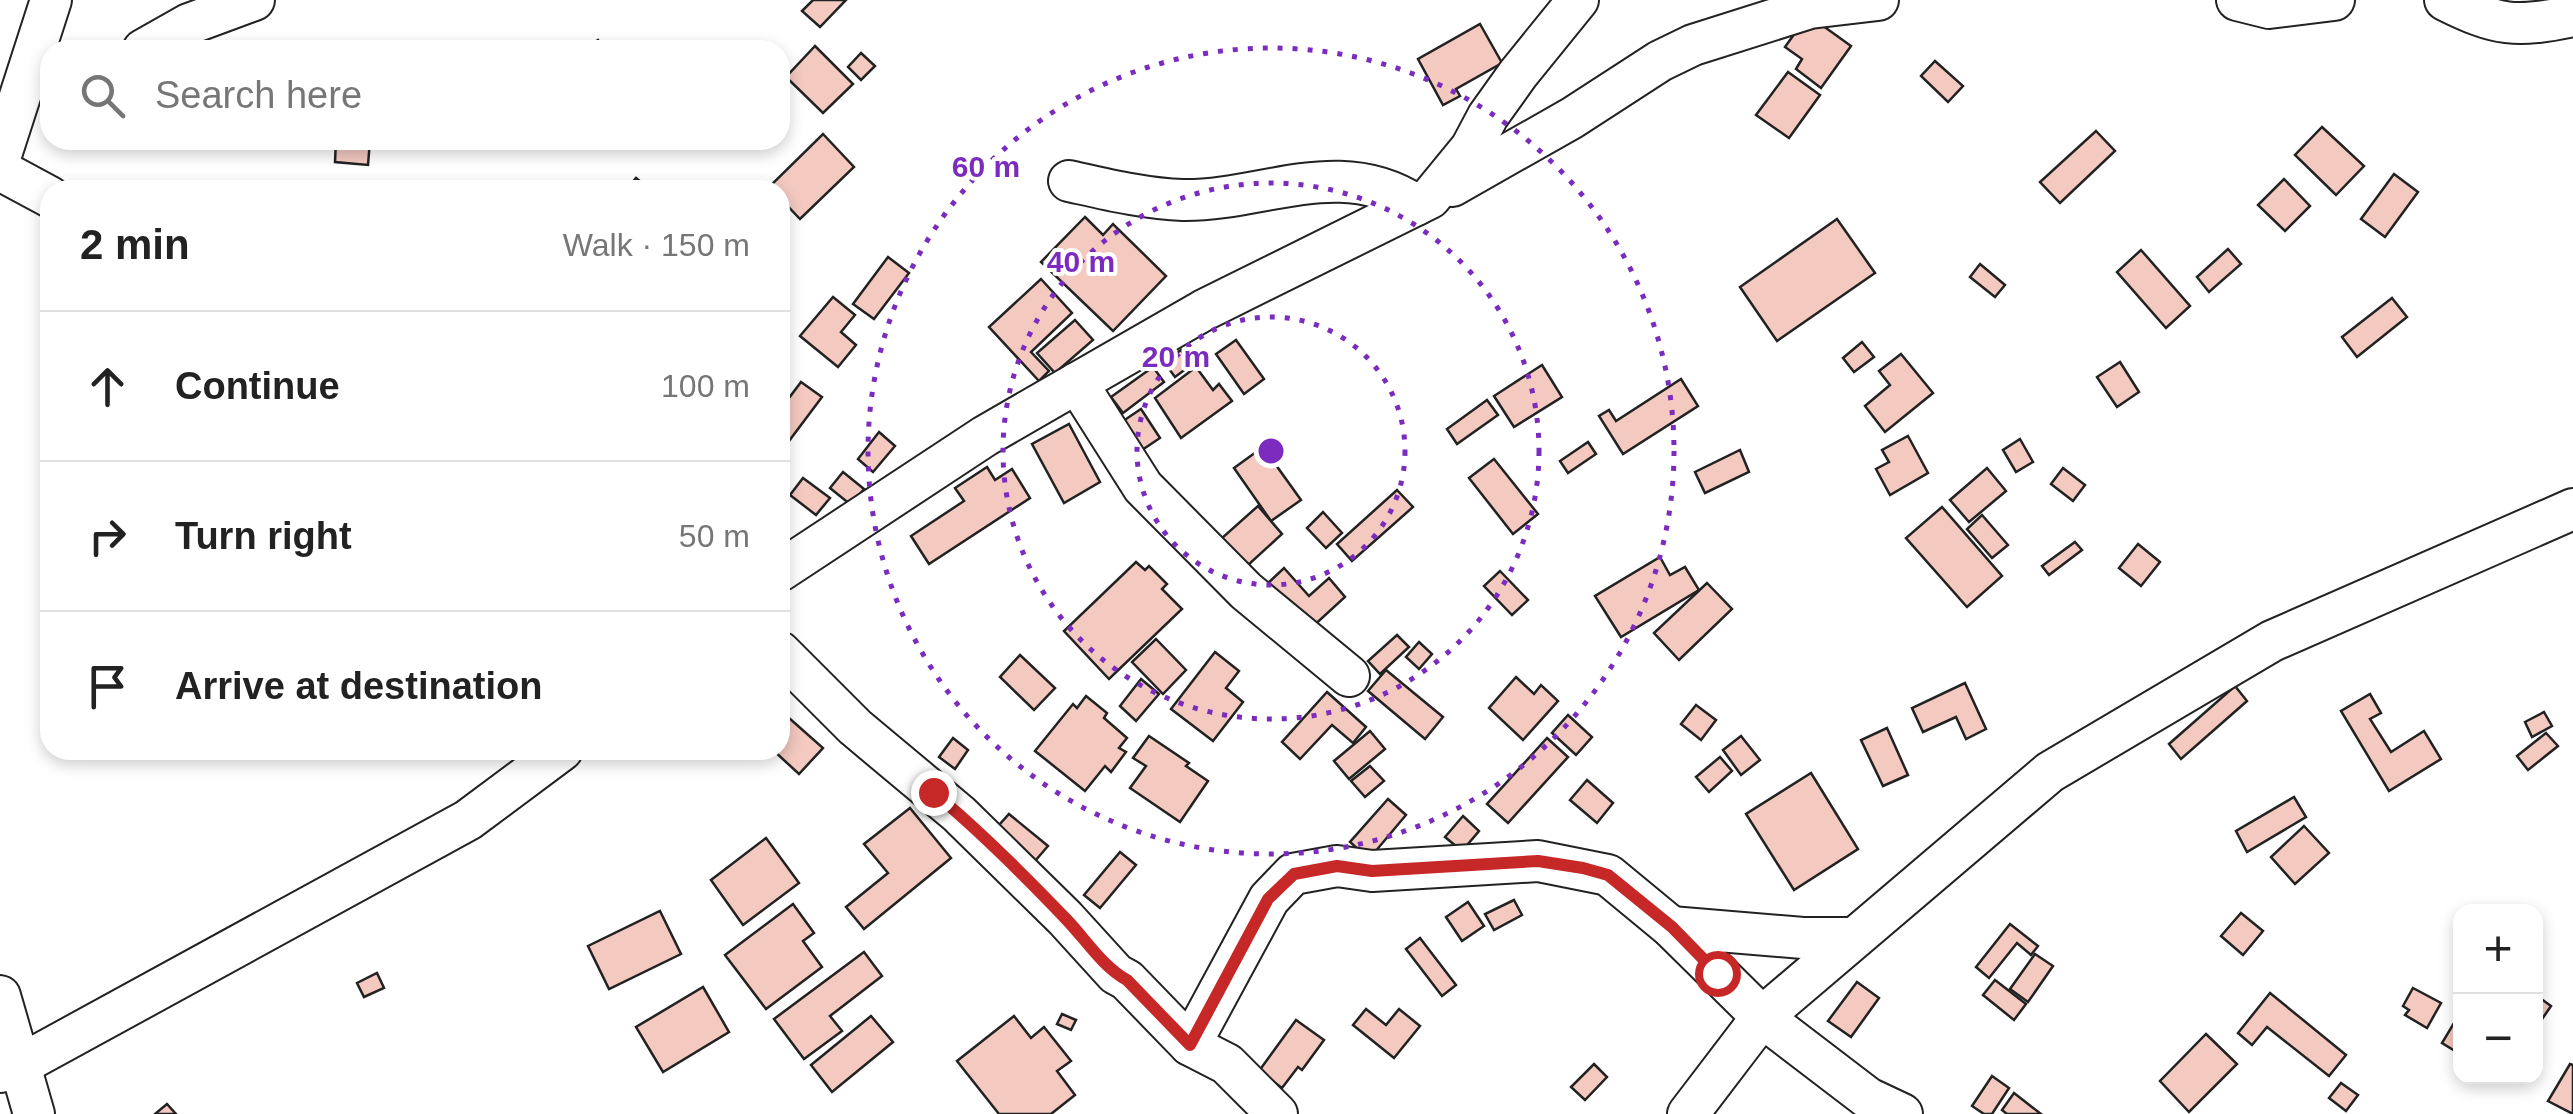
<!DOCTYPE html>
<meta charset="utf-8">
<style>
body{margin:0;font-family:Arial,sans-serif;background:#f2f2f2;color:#222}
.controls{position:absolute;right:30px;bottom:30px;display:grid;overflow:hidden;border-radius:20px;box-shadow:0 5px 15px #0003}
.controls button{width:90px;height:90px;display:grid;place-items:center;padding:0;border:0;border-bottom:2px solid #e0e0e0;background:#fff;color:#222;font:50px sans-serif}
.stop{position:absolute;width:30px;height:30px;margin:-22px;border:8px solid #c62828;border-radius:50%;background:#fff}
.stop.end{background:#c62828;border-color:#fff;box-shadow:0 2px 10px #0008}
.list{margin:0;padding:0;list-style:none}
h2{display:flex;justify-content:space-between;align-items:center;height:130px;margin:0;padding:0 40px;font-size:42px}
h2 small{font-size:32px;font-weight:400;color:#767676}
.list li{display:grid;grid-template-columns:65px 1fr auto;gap:30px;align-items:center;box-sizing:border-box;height:150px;padding:0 40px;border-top:2px solid #e0e0e0}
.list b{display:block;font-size:38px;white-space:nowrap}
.list em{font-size:32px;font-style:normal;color:#767676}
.icon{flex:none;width:55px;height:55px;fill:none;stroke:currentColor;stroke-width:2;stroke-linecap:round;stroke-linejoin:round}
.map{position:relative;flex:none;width:2573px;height:1114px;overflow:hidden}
.search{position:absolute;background:#fff;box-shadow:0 5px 15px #0003;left:40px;top:40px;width:750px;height:110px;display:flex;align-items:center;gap:25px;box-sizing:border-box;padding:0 35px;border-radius:30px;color:#767676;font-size:38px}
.panel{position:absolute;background:#fff;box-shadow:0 5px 15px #0003;left:40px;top:180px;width:750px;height:580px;border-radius:30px}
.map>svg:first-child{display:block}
</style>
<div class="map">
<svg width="2573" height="1114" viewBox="0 0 2573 1114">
<rect width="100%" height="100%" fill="#fff"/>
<g fill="#f3c9c0" stroke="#222" stroke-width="2.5">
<polygon points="813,0 846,0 820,27 802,11"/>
<polygon points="1808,15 1851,46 1821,88 1796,69 1802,59 1785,47"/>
<polygon points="1480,24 1502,63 1456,89 1460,96 1443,105 1418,59"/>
<polygon points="598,40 605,50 584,50"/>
<polygon points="815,46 853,84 823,113 786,77"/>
<polygon points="861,53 875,66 861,80 848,67"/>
<polygon points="1935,61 1963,86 1948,102 1921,76"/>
<polygon points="1788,72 1820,95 1789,138 1756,115"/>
<polygon points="2322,127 2364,166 2336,195 2295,155"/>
<polygon points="2096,131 2115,151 2060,203 2040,182"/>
<polygon points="823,134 854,167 800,219 780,198 780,190 769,187"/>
<polygon points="336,140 370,140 368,165 335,162"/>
<polygon points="2394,174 2418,192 2385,237 2361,219"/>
<polygon points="636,178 651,190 626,190"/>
<polygon points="2284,179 2310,206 2285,231 2258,205"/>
<polygon points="1085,217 1103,235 1113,224 1166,276 1113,331 1041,262"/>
<polygon points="1837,219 1875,273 1777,341 1740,287"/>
<polygon points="2228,249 2241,264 2209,292 2197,277"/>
<polygon points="2141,250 2190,306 2166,328 2117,272"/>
<polygon points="888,257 909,273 874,319 853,304"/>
<polygon points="1980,264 2005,285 1995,297 1970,277"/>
<polygon points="1041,279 1072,313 1031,352 1049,371 1039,381 989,327"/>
<polygon points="833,297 855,315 841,332 856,345 838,367 800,336"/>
<polygon points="2392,298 2407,317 2357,357 2342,337"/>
<polygon points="1075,320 1093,340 1055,373 1037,353"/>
<polygon points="1236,340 1264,379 1244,394 1216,354"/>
<polygon points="1862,342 1874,357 1854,372 1843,358"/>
<polygon points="1181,350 1191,365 1175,377 1164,362"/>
<polygon points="1901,354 1933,393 1885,432 1865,406 1890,385 1879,371"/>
<polygon points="2120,362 2139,392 2117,407 2097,377"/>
<polygon points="1542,365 1562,397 1514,427 1494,396"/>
<polygon points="1153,367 1164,382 1123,413 1111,397"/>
<polygon points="1196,367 1213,390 1219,384 1232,401 1181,438 1155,398"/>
<polygon points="1681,379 1698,406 1623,454 1599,416 1609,410 1616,421"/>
<polygon points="801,382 822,397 780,453 780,410"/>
<polygon points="1487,400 1498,415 1457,444 1447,429"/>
<polygon points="1141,409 1160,438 1142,450 1123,421"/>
<polygon points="1069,424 1100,482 1064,503 1032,444"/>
<polygon points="879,432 895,446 873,472 858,459"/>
<polygon points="1908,436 1928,473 1890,495 1876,469 1889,462 1882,450"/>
<polygon points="2020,439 2033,462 2016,472 2003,450"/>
<polygon points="1588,442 1596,454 1568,473 1560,461"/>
<polygon points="1263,447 1301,500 1271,521 1234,468"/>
<polygon points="1740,450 1749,472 1705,493 1695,472"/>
<polygon points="1494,459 1538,514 1513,534 1469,478"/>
<polygon points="987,467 995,480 1012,469 1030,498 929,564 911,536 964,501 955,488"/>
<polygon points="1987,468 2006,491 1969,522 1950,500"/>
<polygon points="2063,468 2085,485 2073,501 2051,484"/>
<polygon points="843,472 864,489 851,505 830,488"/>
<polygon points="803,478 830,498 816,515 790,495"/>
<polygon points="1397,490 1413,507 1352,561 1337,544"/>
<polygon points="1258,506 1282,534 1247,566 1222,538"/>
<polygon points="1942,507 2002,576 1967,607 1906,538"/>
<polygon points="1323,512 1342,533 1326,548 1307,528"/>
<polygon points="1982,515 2008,545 1992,558 1967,529"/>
<polygon points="2075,542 2082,550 2049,575 2042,566"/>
<polygon points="2138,544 2160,562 2141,586 2119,568"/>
<polygon points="1660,557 1670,575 1685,567 1699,590 1621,637 1595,596"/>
<polygon points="1136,562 1145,570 1149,566 1167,584 1162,589 1182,609 1109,679 1064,631"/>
<polygon points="1284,568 1309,596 1329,578 1345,597 1309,630 1267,584"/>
<polygon points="1500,571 1528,600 1512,615 1484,586"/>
<polygon points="1707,583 1732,609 1679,660 1654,633"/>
<polygon points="1397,635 1409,647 1380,674 1368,661"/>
<polygon points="1156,639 1186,670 1163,694 1132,662"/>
<polygon points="1419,642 1432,654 1419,669 1406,657"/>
<polygon points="1215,652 1239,671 1226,688 1243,702 1213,741 1171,709"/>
<polygon points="1020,655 1055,688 1034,710 1000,677"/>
<polygon points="1386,670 1443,717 1425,739 1368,691"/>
<polygon points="1516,677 1534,694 1541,685 1558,701 1523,740 1489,708"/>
<polygon points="1141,679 1159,694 1136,721 1120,706"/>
<polygon points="1965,683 1986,729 1966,739 1956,717 1923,732 1912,708"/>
<polygon points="2235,686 2247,701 2181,759 2169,744"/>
<polygon points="1327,692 1366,727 1353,743 1332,725 1300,759 1282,742"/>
<polygon points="2370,694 2381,713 2370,719 2391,752 2424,731 2441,759 2389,791 2341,711"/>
<polygon points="1086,696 1107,713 1104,718 1127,738 1119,748 1126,752 1111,772 1105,766 1085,791 1035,751 1073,704 1077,708"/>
<polygon points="1696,705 1716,720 1701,740 1681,724"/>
<polygon points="780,710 823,748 799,774 773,750 780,750"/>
<polygon points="2544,712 2552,726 2532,737 2525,722"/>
<polygon points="1568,715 1592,737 1576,755 1552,733"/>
<polygon points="1887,728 1908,775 1883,786 1861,740"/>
<polygon points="1370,731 1385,749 1349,779 1334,761"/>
<polygon points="2546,733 2558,746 2528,770 2517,756"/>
<polygon points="1149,736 1189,763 1186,766 1208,781 1180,822 1130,788 1146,766 1133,758"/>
<polygon points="1741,736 1760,760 1741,775 1723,750"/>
<polygon points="953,738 968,750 955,769 939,757"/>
<polygon points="1547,738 1568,757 1508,823 1487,804"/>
<polygon points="1720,757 1732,771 1709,792 1696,777"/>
<polygon points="1370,766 1384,781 1365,797 1351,781"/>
<polygon points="1811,773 1858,849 1794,890 1746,814"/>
<polygon points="1587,780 1613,803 1597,823 1570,800"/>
<polygon points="2294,797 2306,817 2247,852 2236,831"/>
<polygon points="1388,799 1406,815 1369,859 1350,842"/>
<polygon points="910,808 951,858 864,929 846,907 888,873 864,844"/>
<polygon points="1009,814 1048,846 1029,868 991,834"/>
<polygon points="1463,816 1479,831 1462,851 1445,837"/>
<polygon points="2304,826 2329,853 2295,884 2271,857"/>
<polygon points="766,838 799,883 743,925 711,880"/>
<polygon points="1120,852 1136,865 1100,908 1084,895"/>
<polygon points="1514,900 1522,915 1494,930 1485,914"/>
<polygon points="1468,902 1484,926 1462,941 1446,917"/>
<polygon points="793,904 814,933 803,941 822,967 766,1009 725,955"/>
<polygon points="660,911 681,954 609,989 588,946"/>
<polygon points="2241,913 2263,931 2243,955 2221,936"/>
<polygon points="2010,924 2038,946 2031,955 2017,943 1989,978 1976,967"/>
<polygon points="1420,938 1456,985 1442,996 1406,949"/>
<polygon points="864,952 882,976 830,1016 842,1031 804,1059 774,1019"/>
<polygon points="2035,954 2053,966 2028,1002 2010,989"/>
<polygon points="377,973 384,988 364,997 357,983"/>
<polygon points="1995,980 2026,1004 2014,1020 1983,995"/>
<polygon points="1857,982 1879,998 1851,1037 1828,1021"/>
<polygon points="703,987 729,1032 663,1072 636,1027"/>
<polygon points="2413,988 2441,1003 2427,1028 2405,1015 2409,1010 2403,1006"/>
<polygon points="2270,993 2346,1055 2329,1076 2267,1027 2252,1045 2238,1033"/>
<polygon points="2536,995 2551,1006 2538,1025 2536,1023"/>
<polygon points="1366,1009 1386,1025 1399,1009 1420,1026 1394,1058 1353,1025"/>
<polygon points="2460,1013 2460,1054 2442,1043"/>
<polygon points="1062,1014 1076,1020 1071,1030 1057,1024"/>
<polygon points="871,1016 893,1042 832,1092 811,1065"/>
<polygon points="1014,1016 1031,1038 1044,1027 1071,1061 1057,1071 1075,1095 1051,1114 999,1114 957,1061"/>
<polygon points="1296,1020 1324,1040 1302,1070 1298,1067 1282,1088 1259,1071"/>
<polygon points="2206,1034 2237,1064 2189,1112 2160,1081"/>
<polygon points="1594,1064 1607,1077 1585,1100 1571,1087"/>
<polygon points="2570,1064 2573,1065 2573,1114 2548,1101"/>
<polygon points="1992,1076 2009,1088 1992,1114 1984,1114 1972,1106"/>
<polygon points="2341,1083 2358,1095 2346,1111 2329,1098"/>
<polygon points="2014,1093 2041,1114 2007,1114 2002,1110"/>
<polygon points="167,1104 176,1114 155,1114"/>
</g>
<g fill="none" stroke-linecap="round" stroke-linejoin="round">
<defs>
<g id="street">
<polyline points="2237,0 2269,8 2334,0"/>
<path d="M2445,0C2497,26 2516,28 2573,16"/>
<polyline points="143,50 189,24 254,0"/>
<polyline points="0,158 51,0"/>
<polyline points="0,170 50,197"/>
<path d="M1069,181C1105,189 1146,199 1183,200C1264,201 1340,155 1416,205"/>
<polyline points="1452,186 1572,118 1660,61 1693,45 1810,8 1878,0"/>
<polyline points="1077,383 1143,487 1246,591 1349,676"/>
<polyline points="780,571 985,436 1077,383 1204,310 1430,198 1471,148 1488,116 1518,74 1578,0"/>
<polyline points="780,652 855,727 959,814 1065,918 1116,974 1127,980 1190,1045 1227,1064 1277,1114"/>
<polyline points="1671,927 1803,938 1852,938"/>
<polyline points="0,996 34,1114"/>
<polyline points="1190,1045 1269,899 1293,874 1337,866 1372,871 1538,861 1608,875 1671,927 1762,1017 1868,1098 1902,1114"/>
<polyline points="0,1072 20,1065 468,820 562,750"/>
<polyline points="1688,1114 1762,1017 2050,772 2272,641 2573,509"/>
</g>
</defs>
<use href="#street" stroke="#222" stroke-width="44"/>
<use href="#street" stroke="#fff" stroke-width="40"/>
</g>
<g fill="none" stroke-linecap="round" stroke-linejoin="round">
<path stroke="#c62828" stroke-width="12" d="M933,792C980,831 1025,876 1067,920C1086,940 1103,967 1127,980L1190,1045L1268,899L1294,874L1337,866L1372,871L1538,861L1583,868L1608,875L1672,927L1717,973"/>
</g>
<g fill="none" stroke="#7b2cbf" stroke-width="5" stroke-dasharray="5 10">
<circle cx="1271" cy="451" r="134"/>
<circle cx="1271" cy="451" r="268"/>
<circle cx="1271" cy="451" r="403"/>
</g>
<circle cx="1271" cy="451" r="15" fill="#7b2cbf" stroke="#fff" stroke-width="5"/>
<g font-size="30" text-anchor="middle" font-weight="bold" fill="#7b2cbf" stroke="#fff" stroke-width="8" stroke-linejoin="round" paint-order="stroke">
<text x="986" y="177">60 m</text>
<text x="1081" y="272">40 m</text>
<text x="1176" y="367">20 m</text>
</g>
</svg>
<div class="controls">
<button>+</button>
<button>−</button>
</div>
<div class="stop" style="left:1717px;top:973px"></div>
<div class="stop end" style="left:933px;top:792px"></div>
<div class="search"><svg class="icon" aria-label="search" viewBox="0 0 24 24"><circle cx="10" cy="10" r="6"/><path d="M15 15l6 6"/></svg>Search here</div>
<section class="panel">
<h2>2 min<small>Walk · 150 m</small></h2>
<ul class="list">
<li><svg class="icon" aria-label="ahead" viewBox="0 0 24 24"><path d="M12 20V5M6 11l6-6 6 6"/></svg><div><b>Continue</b></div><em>100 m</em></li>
<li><svg class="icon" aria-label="right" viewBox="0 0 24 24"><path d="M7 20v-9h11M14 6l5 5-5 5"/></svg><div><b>Turn right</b></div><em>50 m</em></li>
<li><svg class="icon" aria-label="arrive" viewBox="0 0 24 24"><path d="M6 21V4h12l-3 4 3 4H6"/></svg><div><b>Arrive at destination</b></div></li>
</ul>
</section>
</div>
